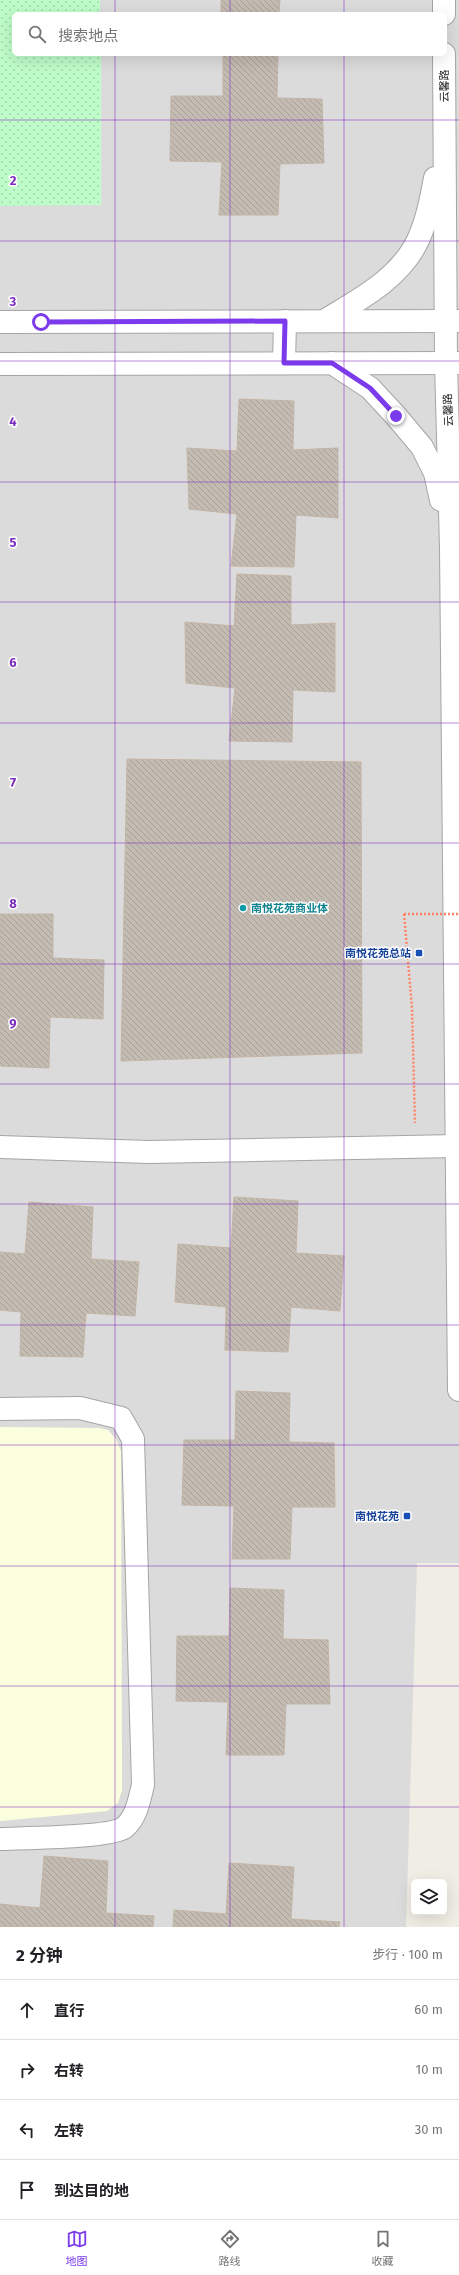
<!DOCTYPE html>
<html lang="zh">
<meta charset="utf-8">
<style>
body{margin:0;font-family:"Fira Sans","Noto Sans SC",sans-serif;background:#f2f2f2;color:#202124}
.controls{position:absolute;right:12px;bottom:12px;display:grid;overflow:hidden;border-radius:6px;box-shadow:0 4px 16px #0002}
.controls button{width:36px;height:36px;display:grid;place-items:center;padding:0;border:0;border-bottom:1px solid #e0e0e0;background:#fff;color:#202124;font:20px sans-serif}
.stop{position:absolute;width:12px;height:12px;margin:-9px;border:3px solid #7c3aed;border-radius:50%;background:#fff}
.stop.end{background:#7c3aed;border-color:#fff;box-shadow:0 1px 4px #0008}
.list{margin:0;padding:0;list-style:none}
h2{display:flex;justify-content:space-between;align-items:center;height:52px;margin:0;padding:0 16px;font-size:17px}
h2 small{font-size:13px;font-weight:400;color:#757577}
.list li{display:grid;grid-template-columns:26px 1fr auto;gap:12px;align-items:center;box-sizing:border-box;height:60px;padding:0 16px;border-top:1px solid #e0e0e0}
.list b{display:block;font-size:15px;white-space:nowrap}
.list em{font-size:13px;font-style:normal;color:#757577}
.icon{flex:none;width:22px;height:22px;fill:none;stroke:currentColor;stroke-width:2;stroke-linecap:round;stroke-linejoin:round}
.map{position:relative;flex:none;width:459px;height:1927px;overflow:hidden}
.search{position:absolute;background:#fff;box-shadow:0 4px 16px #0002;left:12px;right:12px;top:12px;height:44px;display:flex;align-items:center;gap:10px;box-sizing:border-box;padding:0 14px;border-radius:6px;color:#757577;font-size:15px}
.sheet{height:292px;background:#fff}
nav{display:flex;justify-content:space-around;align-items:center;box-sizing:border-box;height:56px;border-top:1px solid #e0e0e0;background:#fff;font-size:11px;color:#757577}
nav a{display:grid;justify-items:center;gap:2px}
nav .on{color:#7c3aed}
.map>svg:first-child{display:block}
</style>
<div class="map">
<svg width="459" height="1927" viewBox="0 0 459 1927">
<defs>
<pattern id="park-dots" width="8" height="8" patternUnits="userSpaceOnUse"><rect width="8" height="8" fill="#befcc9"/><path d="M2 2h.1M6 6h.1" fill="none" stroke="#a3d8ac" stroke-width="1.8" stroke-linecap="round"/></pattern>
<pattern id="building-back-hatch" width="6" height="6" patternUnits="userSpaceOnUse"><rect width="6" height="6" fill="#c4bcb3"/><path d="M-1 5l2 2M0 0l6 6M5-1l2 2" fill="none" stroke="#a8a19a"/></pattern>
</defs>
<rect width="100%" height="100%" fill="#f0ede4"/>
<path fill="#dcdbdb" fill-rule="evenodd" d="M0,0H459V1563H417L406,1927H0ZM14,14H445V54H14Z"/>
<polygon fill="#fcffdd" points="0,1427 99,1428 108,1430 116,1439 121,1451 122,1790 118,1803 107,1811 0,1821"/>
<polygon fill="url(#park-dots)" points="0,0 100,0 100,14 14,14 14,54 101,54 101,205 0,206"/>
<g fill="url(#building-back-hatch)" stroke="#c2b5a5">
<polygon points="221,0 280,0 279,14 221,14"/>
<polygon points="223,54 278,54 277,98 322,99 324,163 280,164 278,215 219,215 222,162 170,161 171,96 223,96"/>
<polygon points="239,399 294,401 293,450 338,448 338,518 296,515 294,567 231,566 237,514 189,509 187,448 237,451"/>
<polygon points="237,574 291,576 291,625 335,623 335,692 293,690 292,742 229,741 235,688 186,683 185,622 234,626"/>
<polygon points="127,759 361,762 362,1053 121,1061"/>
<polygon points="0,914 53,914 53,958 104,960 103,1019 50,1017 49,1068 0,1066"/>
<polygon points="234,1197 298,1201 296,1253 344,1256 340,1311 291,1307 288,1352 225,1350 226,1307 175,1302 178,1244 231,1248"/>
<polygon points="29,1202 93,1207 91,1259 139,1262 135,1316 86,1313 83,1357 20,1356 21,1312 0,1310 0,1252 25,1254"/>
<polygon points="236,1391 290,1393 289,1442 334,1443 335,1507 292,1507 290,1559 232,1559 234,1506 182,1505 184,1440 235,1440"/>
<polygon points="230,1588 284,1590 283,1639 328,1640 330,1704 286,1704 284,1755 226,1755 228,1702 176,1701 177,1636 229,1636"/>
<polygon points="44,1856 108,1861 106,1913 154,1916 153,1927 0,1927 0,1904 40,1908"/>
<polygon points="229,1863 294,1867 291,1919 340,1922 339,1927 173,1927 174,1910 226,1914"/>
</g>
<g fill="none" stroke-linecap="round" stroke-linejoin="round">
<defs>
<g id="minor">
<polyline points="444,14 444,0"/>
<polyline points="444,54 446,363 451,548 459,1390"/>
<path d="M324,321C358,300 400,279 418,240C427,221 431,199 435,178"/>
<polyline points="0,322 459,321"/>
<polyline points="284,363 285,321"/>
<polyline points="332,363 370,388 396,416 422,447 435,473 441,500"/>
<polyline points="0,364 459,363"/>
<polyline points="0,1147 149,1152 456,1146"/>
<path d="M0,1409L80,1408L121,1418L133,1439L143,1785C139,1800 137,1816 125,1827C112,1838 21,1838 0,1839"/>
</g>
</defs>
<use href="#minor" stroke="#a5a5a5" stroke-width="24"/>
<polyline stroke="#ff8365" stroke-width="2.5" stroke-dasharray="2 2" stroke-linecap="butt" points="404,914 412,1008 415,1123"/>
<use href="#minor" stroke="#fff" stroke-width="22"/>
<polyline stroke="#ff8365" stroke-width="2.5" stroke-dasharray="2 2" stroke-linecap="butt" points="404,914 459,914"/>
</g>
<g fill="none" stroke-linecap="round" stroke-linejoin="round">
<polyline stroke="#7c3aed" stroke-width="5" points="41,322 285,321 284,363 332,363 370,388 396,416"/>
</g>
<path fill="none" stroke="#7b2cbf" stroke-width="1" stroke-opacity="0.55" d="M115,0V14M230,0V14M344,0V14M115,54V1927M230,54V1927M344,54V1927M0,120H459M0,241H459M0,361H459M0,482H459M0,602H459M0,723H459M0,843H459M0,964H459M0,1084H459M0,1204H459M0,1325H459M0,1445H459M0,1566H459M0,1686H459M0,1807H459"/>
<circle fill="#0f9aa8" stroke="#fff" stroke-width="1.5" cx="243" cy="908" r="4"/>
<g fill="#1a4fb4" stroke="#fff" stroke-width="1.5">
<rect x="415" y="949" width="8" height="8" rx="2"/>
<rect x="403" y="1512" width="8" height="8" rx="2"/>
</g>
<g text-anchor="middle" stroke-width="3" stroke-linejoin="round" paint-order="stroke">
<g font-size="11" fill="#1e1e1e" stroke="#fff">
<text transform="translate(444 86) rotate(-90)" y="4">云馨路</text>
<text transform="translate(448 410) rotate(-93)" y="4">云馨路</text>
</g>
<g font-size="11" font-weight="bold" fill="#0d838f" stroke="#fff" text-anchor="start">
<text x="251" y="912">南悦花苑商业体</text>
</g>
<g font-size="11" font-weight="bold" fill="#164399" stroke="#fff" text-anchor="end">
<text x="411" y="957">南悦花苑总站</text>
<text x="399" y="1520">南悦花苑</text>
</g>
</g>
<g font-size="13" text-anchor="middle" font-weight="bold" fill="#7b2cbf" stroke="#fff" stroke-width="3" stroke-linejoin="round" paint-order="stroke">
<text x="13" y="185">2</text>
<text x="13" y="306">3</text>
<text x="13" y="426">4</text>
<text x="13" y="547">5</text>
<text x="13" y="667">6</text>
<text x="13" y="787">7</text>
<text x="13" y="908">8</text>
<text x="13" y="1028">9</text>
</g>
</svg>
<div class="controls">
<button><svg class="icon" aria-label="layers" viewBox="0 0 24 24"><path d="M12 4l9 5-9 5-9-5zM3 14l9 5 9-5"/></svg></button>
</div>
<div class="stop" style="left:41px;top:322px"></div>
<div class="stop end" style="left:396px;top:416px"></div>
<div class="search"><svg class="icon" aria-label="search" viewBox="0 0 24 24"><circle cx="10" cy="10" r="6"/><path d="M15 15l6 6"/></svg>搜索地点</div>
</div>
<section class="sheet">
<h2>2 分钟<small>步行 · 100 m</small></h2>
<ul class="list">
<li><svg class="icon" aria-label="ahead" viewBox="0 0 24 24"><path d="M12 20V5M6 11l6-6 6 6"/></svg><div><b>直行</b></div><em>60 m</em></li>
<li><svg class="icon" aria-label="right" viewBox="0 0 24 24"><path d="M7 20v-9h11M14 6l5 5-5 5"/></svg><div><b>右转</b></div><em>10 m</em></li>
<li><svg class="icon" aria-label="left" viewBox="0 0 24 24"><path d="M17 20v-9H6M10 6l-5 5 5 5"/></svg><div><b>左转</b></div><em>30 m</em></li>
<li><svg class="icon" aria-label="arrive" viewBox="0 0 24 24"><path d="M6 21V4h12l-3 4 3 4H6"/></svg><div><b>到达目的地</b></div></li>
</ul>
</section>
<nav>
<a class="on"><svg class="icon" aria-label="map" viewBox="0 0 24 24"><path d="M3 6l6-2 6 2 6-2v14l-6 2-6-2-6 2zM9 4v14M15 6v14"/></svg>地图</a>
<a><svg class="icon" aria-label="directions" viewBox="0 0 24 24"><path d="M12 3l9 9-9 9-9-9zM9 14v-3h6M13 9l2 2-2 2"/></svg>路线</a>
<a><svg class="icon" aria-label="saved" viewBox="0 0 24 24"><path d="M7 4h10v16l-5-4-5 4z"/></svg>收藏</a>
</nav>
